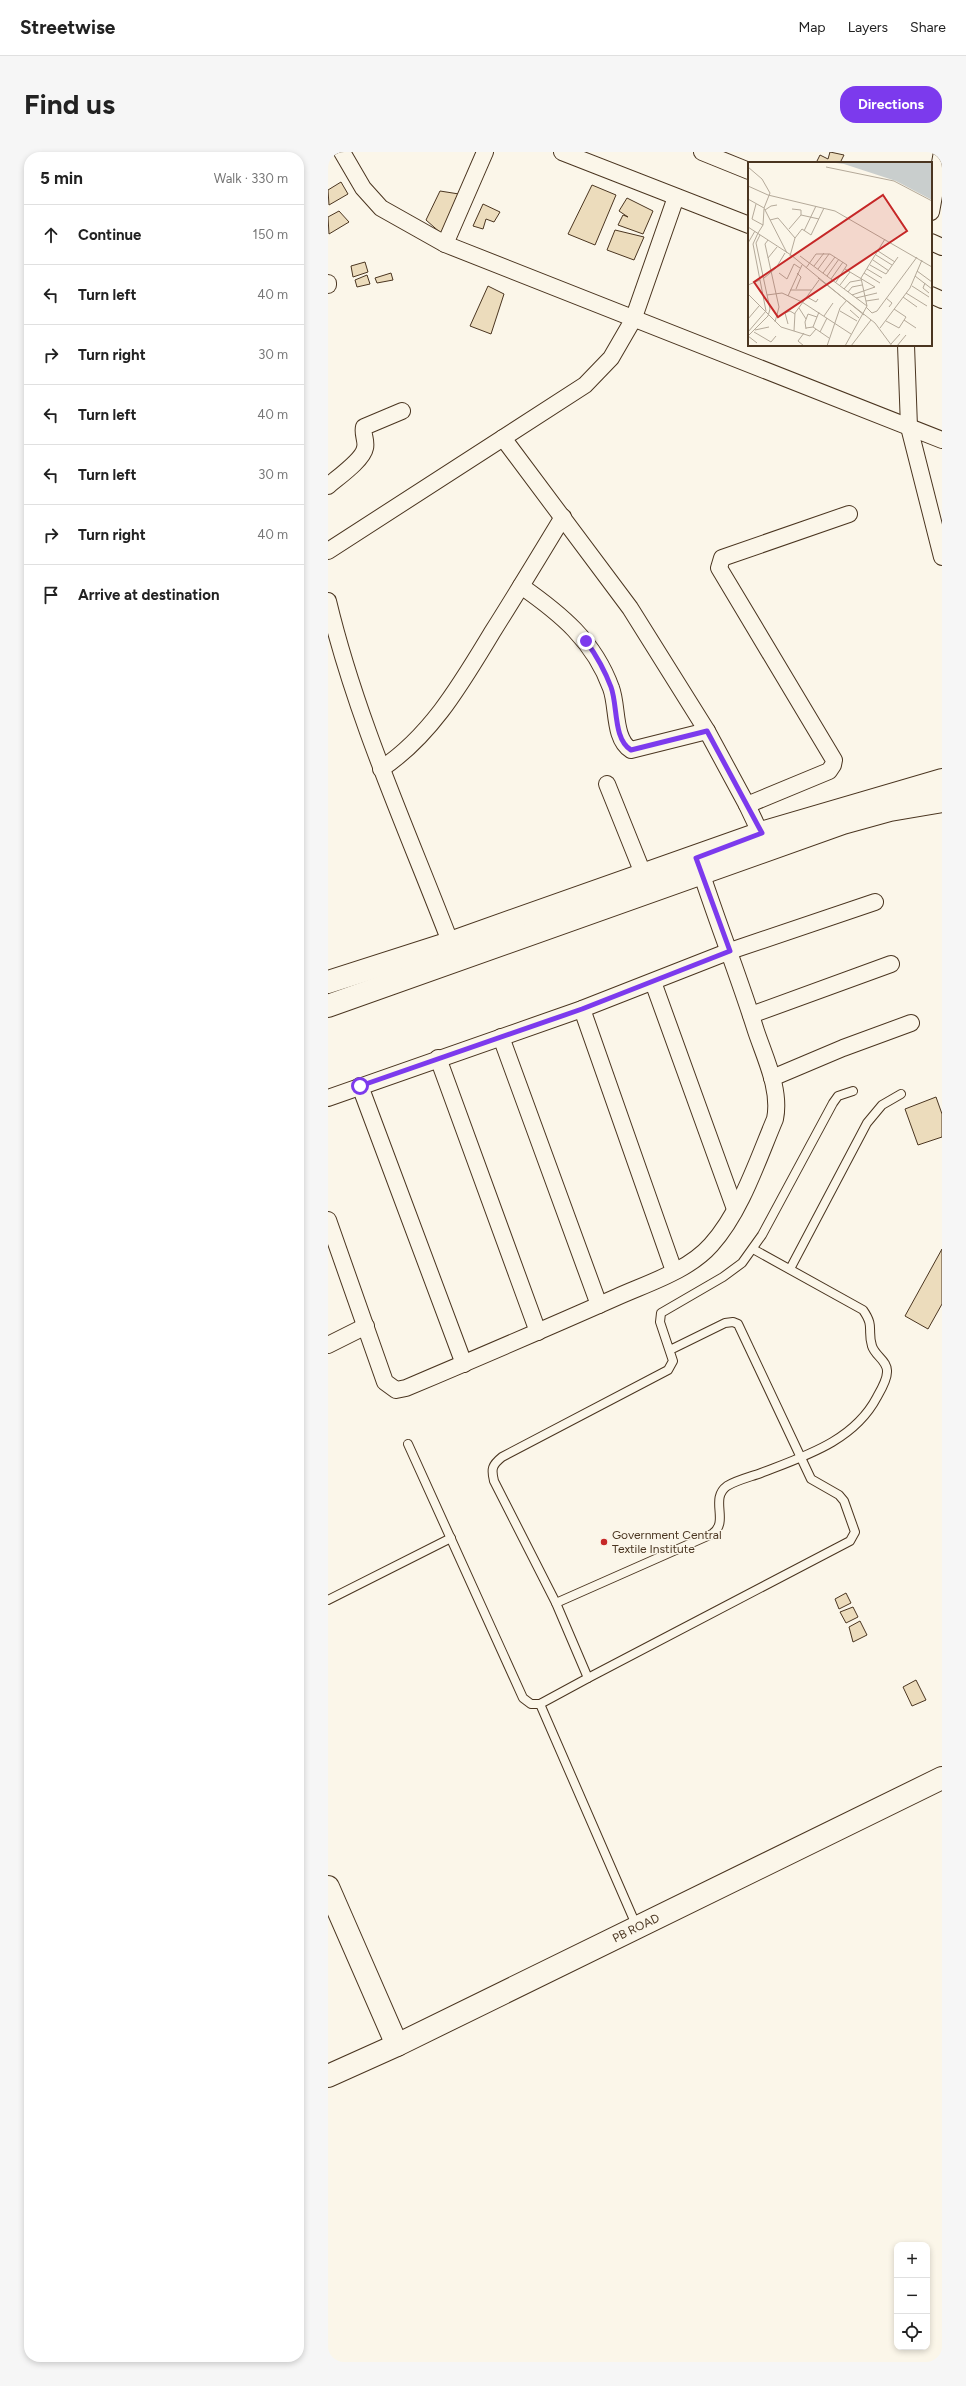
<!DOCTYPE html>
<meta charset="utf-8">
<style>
body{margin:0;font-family:Figtree,sans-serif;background:#f6f6f6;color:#222}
.controls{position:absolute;right:12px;bottom:12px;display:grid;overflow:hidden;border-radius:8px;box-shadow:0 2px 6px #0003}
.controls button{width:36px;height:36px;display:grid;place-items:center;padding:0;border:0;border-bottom:1px solid #e0e0e0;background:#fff;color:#222;font:20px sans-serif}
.stop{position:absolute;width:12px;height:12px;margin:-9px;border:3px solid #7c3aed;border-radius:50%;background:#fff}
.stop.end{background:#7c3aed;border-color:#fff;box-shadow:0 1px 4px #0008}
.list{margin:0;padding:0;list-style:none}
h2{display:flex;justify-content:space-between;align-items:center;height:52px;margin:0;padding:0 16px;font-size:17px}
h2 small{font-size:13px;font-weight:400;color:#767676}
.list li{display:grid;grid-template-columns:26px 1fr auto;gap:12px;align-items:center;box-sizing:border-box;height:60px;padding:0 16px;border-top:1px solid #e0e0e0}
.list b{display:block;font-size:15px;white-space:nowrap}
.list em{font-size:13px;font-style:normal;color:#767676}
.icon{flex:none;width:22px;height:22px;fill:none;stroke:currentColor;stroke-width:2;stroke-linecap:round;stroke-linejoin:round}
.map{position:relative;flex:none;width:614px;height:2210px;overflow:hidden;border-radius:16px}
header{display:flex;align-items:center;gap:24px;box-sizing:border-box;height:56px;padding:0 20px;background:#fff;border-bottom:1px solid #e0e0e0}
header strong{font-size:19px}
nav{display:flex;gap:22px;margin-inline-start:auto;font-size:14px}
.intro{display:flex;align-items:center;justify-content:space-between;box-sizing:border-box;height:96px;padding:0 24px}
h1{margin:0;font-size:28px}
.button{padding:10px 18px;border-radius:16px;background:#7c3aed;color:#fff;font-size:14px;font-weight:700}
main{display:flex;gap:24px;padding:0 24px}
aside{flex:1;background:#fff;border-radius:16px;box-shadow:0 2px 6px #0003}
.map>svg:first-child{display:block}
</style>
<header>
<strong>Streetwise</strong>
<nav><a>Map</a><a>Layers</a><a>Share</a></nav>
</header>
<div class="intro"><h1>Find us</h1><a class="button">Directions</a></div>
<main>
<aside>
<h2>5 min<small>Walk · 330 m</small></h2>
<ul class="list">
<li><svg class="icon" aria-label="ahead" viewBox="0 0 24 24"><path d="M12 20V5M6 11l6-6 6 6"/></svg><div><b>Continue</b></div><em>150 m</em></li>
<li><svg class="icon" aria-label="left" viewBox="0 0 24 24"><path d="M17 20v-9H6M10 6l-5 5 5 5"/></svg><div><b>Turn left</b></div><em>40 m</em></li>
<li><svg class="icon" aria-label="right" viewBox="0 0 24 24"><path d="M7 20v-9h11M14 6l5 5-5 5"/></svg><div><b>Turn right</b></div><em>30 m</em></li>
<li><svg class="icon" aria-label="left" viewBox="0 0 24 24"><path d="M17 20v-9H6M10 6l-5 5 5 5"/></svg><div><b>Turn left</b></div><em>40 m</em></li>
<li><svg class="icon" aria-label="left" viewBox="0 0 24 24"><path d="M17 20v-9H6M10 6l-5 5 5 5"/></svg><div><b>Turn left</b></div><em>30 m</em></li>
<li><svg class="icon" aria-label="right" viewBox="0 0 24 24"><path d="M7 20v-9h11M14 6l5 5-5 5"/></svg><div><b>Turn right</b></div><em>40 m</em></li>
<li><svg class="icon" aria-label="arrive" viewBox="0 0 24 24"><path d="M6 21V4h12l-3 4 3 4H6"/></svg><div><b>Arrive at destination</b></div></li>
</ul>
</aside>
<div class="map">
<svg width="614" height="2210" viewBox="0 0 614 2210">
<rect width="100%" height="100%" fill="#fbf6e9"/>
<g fill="#ecdcbc" stroke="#4a3520">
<polygon points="502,0 516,3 512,11 488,11 492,3 500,7"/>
<polygon points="13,30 20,42 1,53 0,38"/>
<polygon points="264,33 288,43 267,93 240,82"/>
<polygon points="112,39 131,42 115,83 98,68"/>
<polygon points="299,46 325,59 315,82 290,73 295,63 300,65 291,59"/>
<polygon points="155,52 172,60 166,70 158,67 155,77 145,74"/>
<polygon points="11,59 21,70 1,82 0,65"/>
<polygon points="287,78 316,85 306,108 279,98"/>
<polygon points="37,110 40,120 25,125 23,114"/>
<polygon points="63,121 65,128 49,131 47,126"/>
<polygon points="39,123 42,132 29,135 27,128"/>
<polygon points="160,134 176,142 163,182 142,174"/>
<polygon points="608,945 614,962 614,985 590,993 577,957"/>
<polygon points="614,1097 614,1152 600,1177 577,1164"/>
<polygon points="518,1441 523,1451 511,1457 507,1447"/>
<polygon points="525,1455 530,1465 518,1471 512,1460"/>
<polygon points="532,1469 539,1483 525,1490 521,1475"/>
<polygon points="588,1528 598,1548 584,1554 575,1535"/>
</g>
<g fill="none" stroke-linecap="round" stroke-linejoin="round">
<defs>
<g id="lane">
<polyline points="462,1117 539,971 554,953 573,942"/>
<path d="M342,1198L397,1171L405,1170L410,1172L483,1327L511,1343L516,1349L527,1380L522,1389L260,1526L228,1451L166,1329C163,1317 164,1313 174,1305L340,1218L345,1209L332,1170L333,1161L395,1125L414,1111L434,1083L505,951L510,944L525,939"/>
<polyline points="80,1292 195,1546 203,1552 212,1552 260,1526"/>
<polyline points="0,1448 123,1386"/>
<path d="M228,1451L384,1382C402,1370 381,1347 399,1334C409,1328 422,1325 433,1321C477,1304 526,1289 549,1245C553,1238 559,1228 559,1220C560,1209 547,1204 544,1194C539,1178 547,1175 535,1158L425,1097"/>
<polyline points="212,1552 309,1775"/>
</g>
<g id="street">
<polyline points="14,0 35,36 53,56 117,92 614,288"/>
<polyline points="234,0 421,73"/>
<polyline points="374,0 421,19"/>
<polyline points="603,60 614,0"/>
<polyline points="603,90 614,95"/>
<polyline points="117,92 157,0"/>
<polyline points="0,131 0,133"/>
<polyline points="603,143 614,148"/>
<polyline points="578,193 581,275 614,405"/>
<polyline points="175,286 302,456 379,579 419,653 437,691"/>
<path d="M0,334C9,326 35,308 37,296C39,289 34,282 36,275L74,259"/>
<polyline points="0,399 257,233 283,206 305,168 348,45"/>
<path d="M193,434C233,462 266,489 283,536C290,554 285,587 303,598L379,579"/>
<path d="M0,449C29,570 82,684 126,800"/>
<path d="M53,617C104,583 134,530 165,479C189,441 212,403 235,365"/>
<polyline points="279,632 316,724"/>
<polyline points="419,653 501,619 505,613 506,608 391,416 394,406 521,362"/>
<polyline points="325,830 407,1057"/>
<polyline points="254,857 346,1119"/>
<polyline points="423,863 563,812"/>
<polyline points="173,885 271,1153"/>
<polyline points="110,906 210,1180"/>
<polyline points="444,926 515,896 583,871"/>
<polyline points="32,934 136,1212"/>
<polyline points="0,946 254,857 402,799 547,750"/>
<path d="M0,1068L57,1230L68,1238L78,1236C149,1206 219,1176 289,1145C320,1131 360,1119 383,1093C413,1060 430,1007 447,967C453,938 437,906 428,879C410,822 388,767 370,711"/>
<polyline points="0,1193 38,1174"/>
</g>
<g id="secondary">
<polyline points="0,830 122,791 433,681 614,628"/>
<polyline points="0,854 515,671 562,658 614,649"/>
<polyline points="0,1735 69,1893"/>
<polyline points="0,1924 69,1893 614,1626"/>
</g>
</defs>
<use href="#lane" stroke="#4a3520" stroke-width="10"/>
<use href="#street" stroke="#4a3520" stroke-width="18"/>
<use href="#secondary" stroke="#4a3520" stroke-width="24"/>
<use href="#lane" stroke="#fbf6e9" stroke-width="8"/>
<use href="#street" stroke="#fbf6e9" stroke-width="16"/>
<use href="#secondary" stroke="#fbf6e9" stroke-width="22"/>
</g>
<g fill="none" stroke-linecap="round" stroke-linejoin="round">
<path stroke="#7c3aed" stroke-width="5" d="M32,934L254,857L402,799L368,706L434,681L379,579L303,598C285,587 290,554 283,535C277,519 268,503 258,489"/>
</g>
<circle fill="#c62828" stroke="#fbf6e9" stroke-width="1.5" cx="276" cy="1390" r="4"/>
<g text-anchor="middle" stroke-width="3" stroke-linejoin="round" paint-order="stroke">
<g font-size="12" fill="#4a3520" stroke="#fbf6e9" text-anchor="start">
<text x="284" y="1387">Government Central<tspan x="284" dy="14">Textile Institute</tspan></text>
</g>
<g font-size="12" fill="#4a3520" stroke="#fbf6e9">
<text transform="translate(308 1776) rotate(-26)" y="4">PB ROAD</text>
</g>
</g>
<g transform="translate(420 10)">
<rect width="184" height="184" fill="#fbf6e9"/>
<path d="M80,0H184V38L148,19L96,2Z" fill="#c9cecd"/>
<path fill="none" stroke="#b4a999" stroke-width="1" d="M0,5L14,17L22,31L16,46L0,37M78,5L146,19L184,39M0,24L20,33L87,49L184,105M8,42L4,57L15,63M16,46L39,91M17,48L23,44L29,43M53,53L71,57M22,58L30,56L47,76L42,94M0,65L43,93L116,153M41,67L53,53V48L44,47M56,69L68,44M10,71L15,63L16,47M47,76L54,67L63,73L76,46M20,78L17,82L31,145L27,160M0,81L7,69M130,89L147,100M128,93L144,103M52,94L119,144M20,96L29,85M125,98L141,109M122,103L138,112L150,95M66,104L76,91M58,106L68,92H82L99,103L88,120M70,107L81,92M97,107L127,125L104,133M119,107L134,116M169,109L184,120M31,111L39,117L46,102L52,106M75,111L87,95M116,111L132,121M79,114L91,97M167,114L184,127M16,116L28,106L37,91M70,116L127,161L144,184M83,117L95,100M177,121L175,126L181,131M0,123L12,118M92,123L102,110M164,124L181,135M48,127L53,115L49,111M96,127L102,120L113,118M42,128H64M100,130L104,125L114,123M158,131L179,144M0,132L33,165L62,174L68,167M19,133L34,131L54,140L103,172M40,134L54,103M59,135L68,140L70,137M155,135L169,145M108,136L129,131M138,136L144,141L141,145M118,139L131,137M118,145L124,151L129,149L169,95M51,146L58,157M102,148L111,156M92,149L109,159M76,154L85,141M0,157L11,144M156,158L168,166M138,159L151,166L158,155L146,147M40,162L37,151L42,149L47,152M65,165L71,150M58,166L65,165L81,176M132,166L162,126L174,98M58,167L57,160L60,152L69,155M7,168L21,165M46,169L47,151L71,118M0,170L18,149L5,82L10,71M6,170L23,180L28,174M72,170L79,156M9,181L0,174L20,154L22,147L8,81L12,73M143,182L152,172M56,184L50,179L56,171M79,184L92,146L99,138M97,184L119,144L113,116L137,77M103,184L123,158M149,184L158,173"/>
<path fill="#c62828" fill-opacity="0.15" stroke="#c62828" stroke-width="2" d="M135,33L159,69L30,155L6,120Z"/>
<rect width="184" height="184" fill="none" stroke="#4a3520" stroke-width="2"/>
</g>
</svg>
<div class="controls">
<button>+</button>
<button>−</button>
<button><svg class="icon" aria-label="locate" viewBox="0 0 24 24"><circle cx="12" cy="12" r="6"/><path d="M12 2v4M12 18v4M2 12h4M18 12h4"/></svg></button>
</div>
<div class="stop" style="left:32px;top:934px"></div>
<div class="stop end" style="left:258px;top:489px"></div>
</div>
</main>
